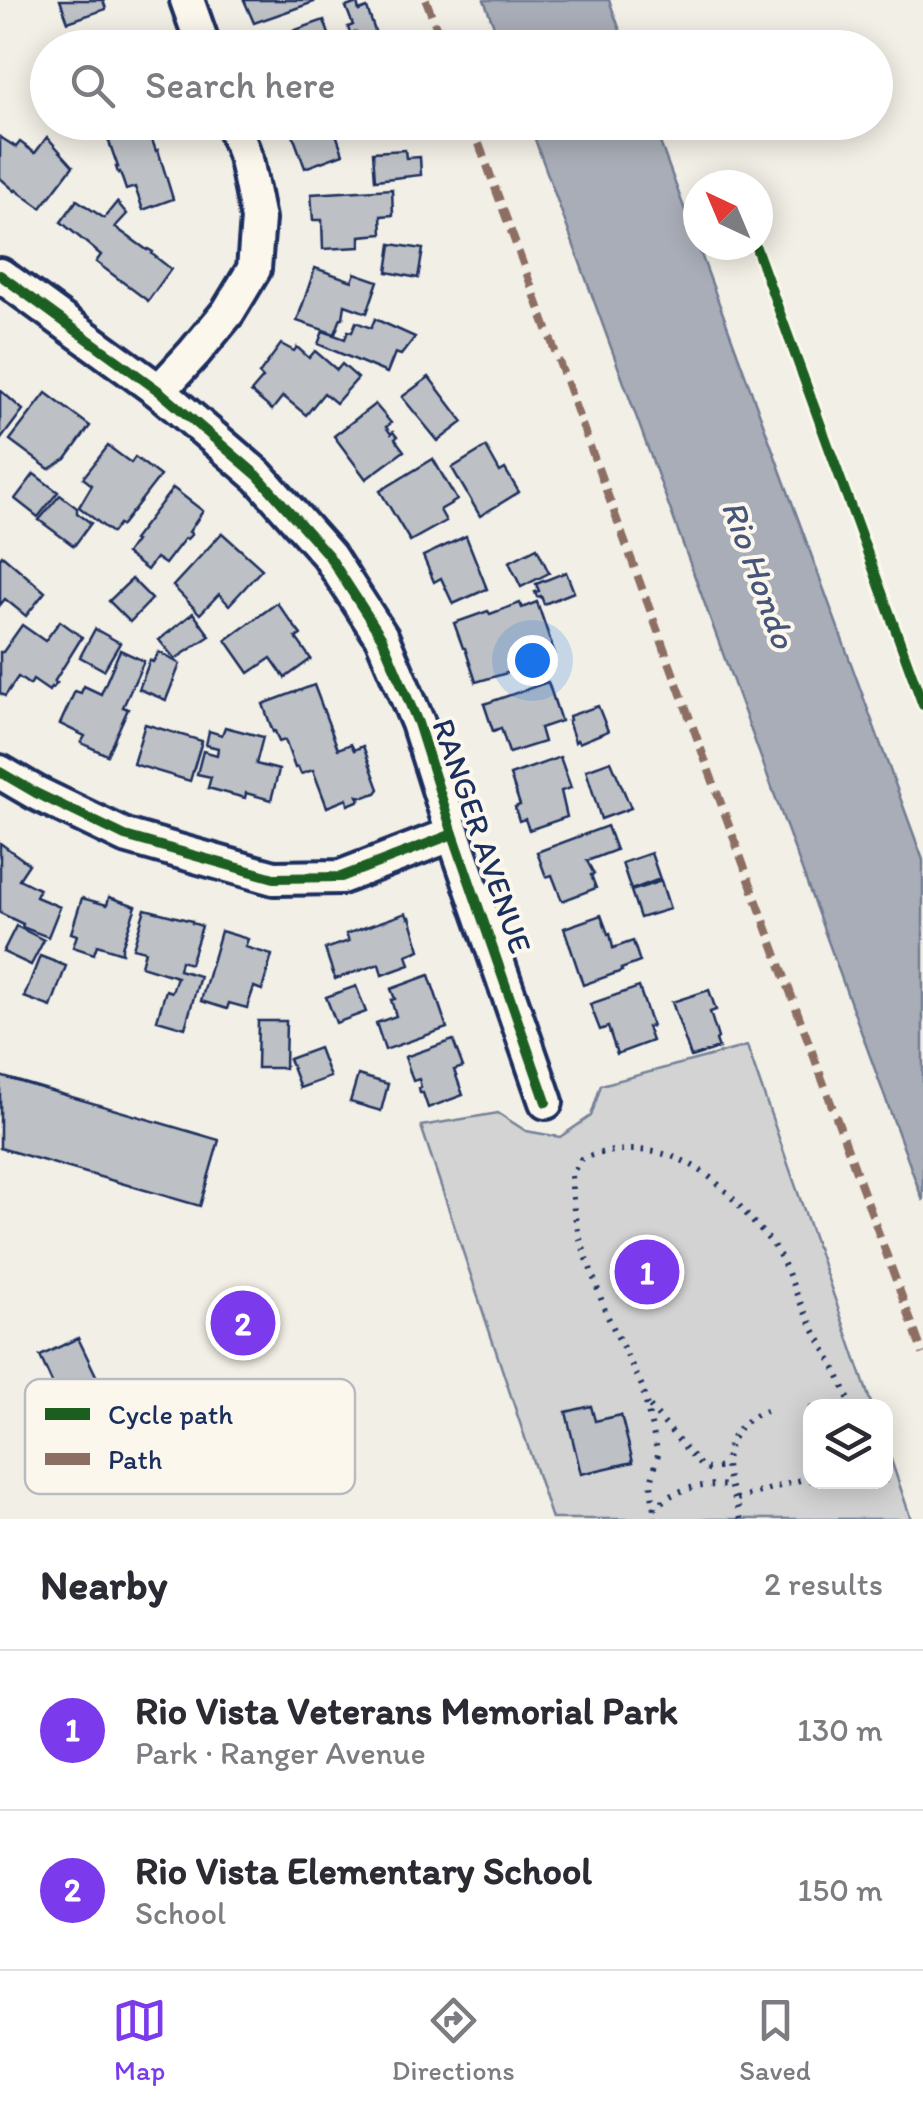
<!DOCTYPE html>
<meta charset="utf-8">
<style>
body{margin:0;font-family:Itim,sans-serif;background:#f2f2f3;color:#2b2b33}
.controls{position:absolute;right:30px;bottom:30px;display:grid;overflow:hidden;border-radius:20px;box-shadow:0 5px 25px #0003}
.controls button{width:90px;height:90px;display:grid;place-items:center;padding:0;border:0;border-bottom:2px solid #e1e1e2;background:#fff;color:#2b2b33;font:50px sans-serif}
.compass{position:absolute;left:683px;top:170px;width:90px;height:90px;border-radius:50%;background:#fff;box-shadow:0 5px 25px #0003;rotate:316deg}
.you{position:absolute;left:532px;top:660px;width:35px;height:35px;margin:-25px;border:8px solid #fff;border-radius:50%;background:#1a73e8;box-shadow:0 0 0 15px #1a73e833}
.badge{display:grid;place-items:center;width:65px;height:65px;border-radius:50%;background:#7c3aed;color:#fff;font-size:32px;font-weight:700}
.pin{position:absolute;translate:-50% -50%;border:5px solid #fff;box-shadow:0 2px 10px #0006}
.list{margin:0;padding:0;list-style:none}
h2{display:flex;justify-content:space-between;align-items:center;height:130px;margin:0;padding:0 40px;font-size:42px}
h2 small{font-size:32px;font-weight:400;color:#7c7c81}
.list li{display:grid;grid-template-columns:65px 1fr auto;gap:30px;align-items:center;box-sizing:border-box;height:160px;padding:0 40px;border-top:2px solid #e1e1e2}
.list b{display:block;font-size:38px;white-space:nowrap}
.list p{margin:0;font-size:32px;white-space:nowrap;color:#7c7c81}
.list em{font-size:32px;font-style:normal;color:#7c7c81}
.icon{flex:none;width:55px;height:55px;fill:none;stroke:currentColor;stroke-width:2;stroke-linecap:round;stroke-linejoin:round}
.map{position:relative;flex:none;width:923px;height:1519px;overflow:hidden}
.search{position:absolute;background:#fff;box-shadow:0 5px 25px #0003;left:30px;right:30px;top:30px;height:110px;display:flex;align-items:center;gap:25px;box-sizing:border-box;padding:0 35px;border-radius:55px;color:#7c7c81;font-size:38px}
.sheet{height:450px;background:#fff}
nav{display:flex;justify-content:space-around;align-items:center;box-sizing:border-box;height:140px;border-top:2px solid #e1e1e2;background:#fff;font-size:28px;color:#7c7c81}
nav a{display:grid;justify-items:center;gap:5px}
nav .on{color:#7c3aed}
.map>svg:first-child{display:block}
</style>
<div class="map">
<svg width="923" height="1519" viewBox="0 0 923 1519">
<rect width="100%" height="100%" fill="#f2efe6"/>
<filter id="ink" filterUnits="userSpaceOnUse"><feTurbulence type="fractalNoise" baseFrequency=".01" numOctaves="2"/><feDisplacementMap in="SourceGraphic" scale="20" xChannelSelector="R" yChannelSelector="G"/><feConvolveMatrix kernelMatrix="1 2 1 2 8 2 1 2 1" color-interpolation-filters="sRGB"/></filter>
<g filter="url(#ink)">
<polygon fill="#d2d3d2" stroke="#768198" stroke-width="2.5" points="747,1046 872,1406 810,1406 810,1482 886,1482 886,1445 911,1519 552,1519 421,1126 498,1113 526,1131 560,1137 591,1116 601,1085"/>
<g fill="#a9adb7" stroke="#707b93" stroke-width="2.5">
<polygon points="484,0 609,0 626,47 502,47"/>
<polygon points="529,123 653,123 923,860 923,1201"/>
</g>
<g fill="#bdc0c4" stroke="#1b2f5e" stroke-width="2.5">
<polygon points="60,0 103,0 106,9 68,22"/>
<polygon points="244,0 313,0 314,2 254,23"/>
<polygon points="357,3 359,11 367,8 377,37 360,43 356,32 350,34 348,27 353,25 346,7"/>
<polygon points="324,20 332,43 319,48 263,48 261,42"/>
<polygon points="288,122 332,122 343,154 305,168"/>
<polygon points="146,123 156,151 158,150 173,199 143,210 135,187 126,190 120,172 118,173 116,167 118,167 107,136"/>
<polygon points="0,137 16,147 20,142 35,153 47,137 73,166 41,208 16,190 15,191 0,178"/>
<polygon points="405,150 406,158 420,157 421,175 375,180 373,152"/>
<polygon points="392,189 393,215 381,216 382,234 360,236 360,247 323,249 322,220 313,220 311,194"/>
<polygon points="77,200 104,218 117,202 127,214 115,227 147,250 148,249 153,252 152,254 171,269 148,301 96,262 101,255 61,222"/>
<polygon points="391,244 423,249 418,278 387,272"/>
<polygon points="315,268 352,281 355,273 378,281 367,313 345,305 343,318 341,318 335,334 297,321"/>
<polygon points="375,319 415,337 401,355 395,353 387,373 318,344 323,331 345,339 348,331 352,332 356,322 371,328"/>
<polygon points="281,344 294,351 297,347 309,358 315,351 337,370 342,364 358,378 336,403 324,393 306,415 283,396 272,410 251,392 263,378 259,374"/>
<polygon points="429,377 463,422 438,441 402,397"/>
<polygon points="0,390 23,410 1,439 0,438"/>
<polygon points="46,393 90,426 66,459 49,469 10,440"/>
<polygon points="375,404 391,423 386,427 391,434 393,432 397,437 395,439 404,451 366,479 334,436"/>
<polygon points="108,446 131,463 135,457 160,476 121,526 119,524 112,533 79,507 92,485 83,478"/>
<polygon points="486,447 500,472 505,469 519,492 480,516 452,468"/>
<polygon points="433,459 457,500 440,510 446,521 410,541 380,491"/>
<polygon points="34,474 58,492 38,517 15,499"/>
<polygon points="173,488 203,511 189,532 192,534 187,539 185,538 165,564 156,558 147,570 126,554 135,541 133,540"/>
<polygon points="60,495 77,508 77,513 91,523 74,546 39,520"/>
<polygon points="222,533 262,569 229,605 219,594 200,614 173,586"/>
<polygon points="466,536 487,589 453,604 441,578 434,582 423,556"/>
<polygon points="537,548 549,573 521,587 509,562"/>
<polygon points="2,555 45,592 26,616 5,599 0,605 0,558"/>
<polygon points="566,572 574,592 544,604 541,596 537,597 535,592 539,591 536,584"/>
<polygon points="132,579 152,599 130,622 109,601"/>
<polygon points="537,602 555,654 513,669 514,671 476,682 465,648 463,648 454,623 488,611 490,614 520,603 522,608"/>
<polygon points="277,603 301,635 296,638 311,659 285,678 271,658 249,673 226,640"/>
<polygon points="193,613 210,636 175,659 159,640"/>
<polygon points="60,621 82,637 54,682 57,683 53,688 51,687 49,691 33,680 30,685 18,677 5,696 0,693 0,652 3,652 22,625 45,641"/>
<polygon points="95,629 120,643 104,670 80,657"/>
<polygon points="120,650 144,661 123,707 128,709 107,755 81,743 85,736 60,724 75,691 81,693 84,686 101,694"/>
<polygon points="159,652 180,664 166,700 139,689 150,660 153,662"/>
<polygon points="548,682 561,721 540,728 544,742 509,753 501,728 493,731 484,704"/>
<polygon points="314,685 338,749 351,744 354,750 363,746 379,789 376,793 364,797 358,796 360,800 348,805 347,799 327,807 313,770 301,774 298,767 295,768 285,740 279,742 275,731 273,732 263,704"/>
<polygon points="598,706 608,731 579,743 577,740 575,742 568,721 570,720 569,716"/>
<polygon points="145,724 202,741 190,781 133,764"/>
<polygon points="225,727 263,737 256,764 279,770 271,800 246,793 245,798 208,788 211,777 197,774 203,751 217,755 218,748 206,745 209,731 222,735"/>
<polygon points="560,757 571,788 561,791 567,817 529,830 525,819 519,821 515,807 520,805 510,775"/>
<polygon points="611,761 631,808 601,819 586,770"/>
<polygon points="607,826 616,850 587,861 594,874 591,875 596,888 562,901 552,875 546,877 537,852"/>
<polygon points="0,843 29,864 19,879 39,889 36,897 60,907 48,937 22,927 23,924 0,913"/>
<polygon points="651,853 660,879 631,890 622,863"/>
<polygon points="661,881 670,909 640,918 631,891"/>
<polygon points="109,897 136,906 122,947 122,953 97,945 94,954 73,947 77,935 71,933 82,898 107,905"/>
<polygon points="145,909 192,921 192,923 202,926 190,964 181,961 179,970 200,976 185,1028 157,1020 166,990 172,992 177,977 141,966 145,951 133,948"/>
<polygon points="406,913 408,918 410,917 420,950 407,955 410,965 382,975 379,964 335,979 325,949 349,941 346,934"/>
<polygon points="601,915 608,934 610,933 613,948 633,941 640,962 621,969 622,971 583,985 564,928"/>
<polygon points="16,926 44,940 31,965 3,952"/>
<polygon points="221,931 248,939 245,947 272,955 262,990 254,987 247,1008 229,1003 227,1009 201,1001"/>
<polygon points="40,956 66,966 51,1007 24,997"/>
<polygon points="429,975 447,1028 385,1050 376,1023 396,1016 391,1000 395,999 391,989"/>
<polygon points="356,986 366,1012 336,1023 326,997"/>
<polygon points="639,987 652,1026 647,1027 652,1041 617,1054 608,1027 600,1030 590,1004"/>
<polygon points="709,990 716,1010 710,1012 718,1038 716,1040 719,1048 691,1057 672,1002"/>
<polygon points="258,1021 286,1021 285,1068 257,1068"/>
<polygon points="453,1040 463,1067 454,1070 463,1095 428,1108 423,1093 420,1093 419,1088 421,1087 419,1079 413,1081 405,1057"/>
<polygon points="319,1048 330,1077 300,1088 289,1059"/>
<polygon points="358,1075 388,1084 381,1111 350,1102"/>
<polygon points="0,1076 219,1140 200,1206 0,1148"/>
<polygon points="78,1338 103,1390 64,1409 40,1356"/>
<polygon points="591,1406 595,1421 621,1415 633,1462 581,1474 566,1412"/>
</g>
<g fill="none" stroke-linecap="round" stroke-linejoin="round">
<defs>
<g id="minor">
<polyline points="187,0 204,48"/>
<polyline points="0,275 159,391 258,476 329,556 382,638 418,723 453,834 546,1102"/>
<polyline points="159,391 194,353 228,312 254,269 258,219 246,159 232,122"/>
<polyline points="0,772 36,793 125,836 274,878 341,877 453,834"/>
</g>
</defs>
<use href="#minor" stroke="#1b2f5e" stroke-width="40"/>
<g stroke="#1b2f5e" stroke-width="6" stroke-dasharray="2.5 8" stroke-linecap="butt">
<polyline points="650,1407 701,1466 708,1469 726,1467"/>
<polyline points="737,1499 810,1477"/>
<path d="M654,1509C673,1488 703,1483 731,1486"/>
<path d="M655,1519L651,1483L658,1454L642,1386L606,1313L579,1236L574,1211L571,1175L581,1159C596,1153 610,1151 626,1150C685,1148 719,1180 754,1223C763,1233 772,1242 778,1253C789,1271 794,1291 804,1310C820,1342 839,1372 851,1406"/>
<path d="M741,1519C738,1503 730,1489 727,1473C722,1445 740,1419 766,1411"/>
</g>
<use href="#minor" stroke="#fbf7ec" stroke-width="32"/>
<g stroke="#8d6e63" stroke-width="8" stroke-dasharray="15 8" stroke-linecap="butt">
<polyline points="426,0 444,48"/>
<polyline points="471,122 923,1354"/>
</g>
<defs>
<g id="cycleway">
<polyline points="755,245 923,705"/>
<polyline points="0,275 159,391 258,476 329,556 382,638 418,723 453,834 546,1102"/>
<polyline points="0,772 36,793 125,836 274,878 341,877 453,834"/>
</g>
</defs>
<use href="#cycleway" stroke="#fbf7ec" stroke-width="16"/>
<use href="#cycleway" stroke="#1b5e20" stroke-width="10"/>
</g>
</g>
<g text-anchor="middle" stroke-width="8" stroke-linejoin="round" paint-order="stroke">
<g font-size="32" fill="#1b2f5e" stroke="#fbf7ec">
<text transform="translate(482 836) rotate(71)" y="11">RANGER AVENUE</text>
</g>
<g font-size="35" font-style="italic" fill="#465579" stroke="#fbf7ec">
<text transform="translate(759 574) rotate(70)" y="12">Rio Hondo</text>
</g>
</g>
<rect x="25" y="1379" width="330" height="115" rx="15" fill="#fbf7ec" stroke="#b8bbc1" stroke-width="2.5"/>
<rect x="45" y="1408" width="45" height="12" fill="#1b5e20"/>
<rect x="45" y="1453" width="45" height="12" fill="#8d6e63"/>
<g font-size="28" fill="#1b2f5e">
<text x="108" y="1424">Cycle path</text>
<text x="108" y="1469">Path</text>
</g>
</svg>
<div class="controls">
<button><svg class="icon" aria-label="layers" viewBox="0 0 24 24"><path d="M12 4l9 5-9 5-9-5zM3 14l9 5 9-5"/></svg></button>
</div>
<svg class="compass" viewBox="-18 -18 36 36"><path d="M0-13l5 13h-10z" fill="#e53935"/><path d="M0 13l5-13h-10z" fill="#7c7c81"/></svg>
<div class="you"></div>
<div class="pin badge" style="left:647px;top:1272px">1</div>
<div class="pin badge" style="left:243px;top:1323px">2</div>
<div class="search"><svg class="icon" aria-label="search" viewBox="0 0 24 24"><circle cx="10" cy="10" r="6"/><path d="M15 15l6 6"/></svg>Search here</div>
</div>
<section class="sheet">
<h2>Nearby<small>2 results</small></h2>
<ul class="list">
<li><span class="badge">1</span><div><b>Rio Vista Veterans Memorial Park</b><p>Park · Ranger Avenue</p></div><em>130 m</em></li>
<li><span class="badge">2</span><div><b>Rio Vista Elementary School</b><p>School</p></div><em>150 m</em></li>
</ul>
</section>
<nav>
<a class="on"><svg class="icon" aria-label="map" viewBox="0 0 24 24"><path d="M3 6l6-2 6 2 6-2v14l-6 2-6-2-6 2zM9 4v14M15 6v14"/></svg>Map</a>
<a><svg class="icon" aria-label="directions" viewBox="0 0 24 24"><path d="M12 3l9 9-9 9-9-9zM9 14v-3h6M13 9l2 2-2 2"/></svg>Directions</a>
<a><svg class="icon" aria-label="saved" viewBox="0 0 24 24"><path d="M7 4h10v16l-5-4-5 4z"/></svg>Saved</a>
</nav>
